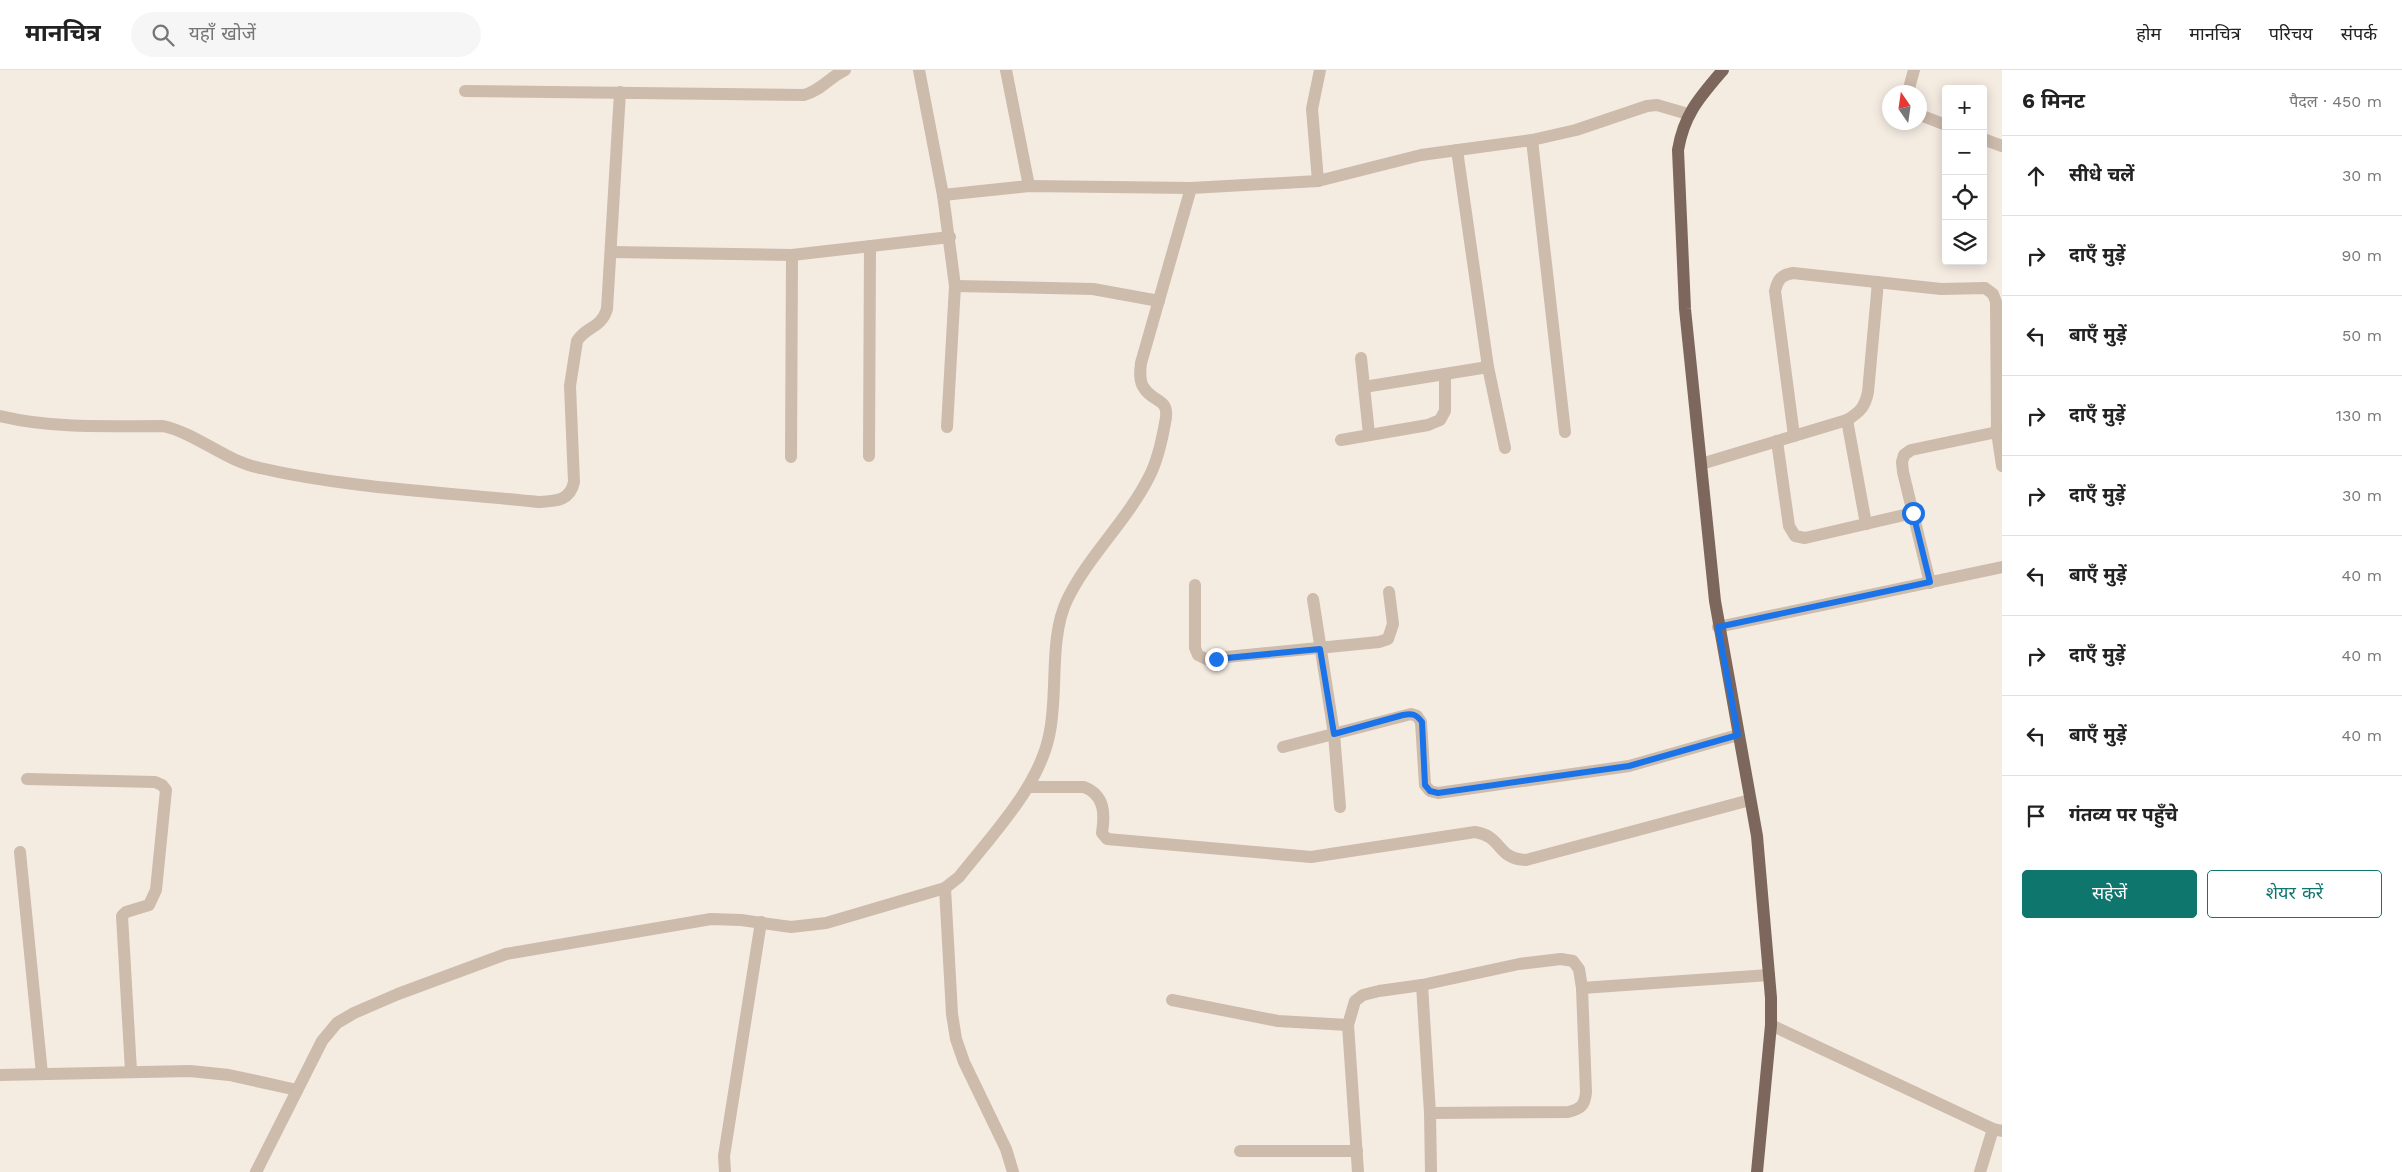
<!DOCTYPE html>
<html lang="hi">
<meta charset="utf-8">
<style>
body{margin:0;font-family:"Work Sans","Noto Sans Devanagari",sans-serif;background:#f6f6f6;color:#222}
.controls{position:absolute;right:15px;top:15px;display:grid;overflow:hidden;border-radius:5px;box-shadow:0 2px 12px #0003}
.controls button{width:45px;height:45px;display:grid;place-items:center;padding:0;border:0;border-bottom:1px solid #e0e0e0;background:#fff;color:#222;font:25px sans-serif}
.compass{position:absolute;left:1882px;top:15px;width:45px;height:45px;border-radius:50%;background:#fff;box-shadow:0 2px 12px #0003;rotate:347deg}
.stop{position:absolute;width:15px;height:15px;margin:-11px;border:4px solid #1a73e8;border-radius:50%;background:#fff}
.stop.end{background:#1a73e8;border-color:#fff;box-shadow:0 1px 5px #0008}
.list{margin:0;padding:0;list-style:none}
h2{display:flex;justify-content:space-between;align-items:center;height:65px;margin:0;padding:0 20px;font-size:21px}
h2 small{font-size:16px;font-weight:400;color:#767676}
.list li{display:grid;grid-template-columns:32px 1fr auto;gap:15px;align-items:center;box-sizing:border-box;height:80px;padding:0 20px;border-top:1px solid #e0e0e0}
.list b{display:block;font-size:19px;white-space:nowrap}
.list em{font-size:16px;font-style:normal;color:#767676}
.actions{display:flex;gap:10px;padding:15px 20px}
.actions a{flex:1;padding:11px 0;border:1px solid #0f766e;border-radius:5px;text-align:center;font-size:18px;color:#0f766e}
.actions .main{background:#0f766e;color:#fff}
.icon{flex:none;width:28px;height:28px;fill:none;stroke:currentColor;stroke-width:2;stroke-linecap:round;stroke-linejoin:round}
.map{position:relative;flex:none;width:2002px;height:1102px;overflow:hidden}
header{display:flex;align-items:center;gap:30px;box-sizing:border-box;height:70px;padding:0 25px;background:#fff;border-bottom:1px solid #e0e0e0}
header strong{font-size:24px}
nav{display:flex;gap:28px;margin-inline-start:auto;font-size:18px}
.search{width:350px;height:45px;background:#f6f6f6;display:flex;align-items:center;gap:12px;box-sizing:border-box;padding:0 18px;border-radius:28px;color:#767676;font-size:19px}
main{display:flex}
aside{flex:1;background:#fff}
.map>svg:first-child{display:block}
</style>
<header>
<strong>मानचित्र</strong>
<div class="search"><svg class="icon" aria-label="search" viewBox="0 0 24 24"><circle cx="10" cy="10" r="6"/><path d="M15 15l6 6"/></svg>यहाँ खोजें</div>
<nav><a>होम</a><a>मानचित्र</a><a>परिचय</a><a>संपर्क</a></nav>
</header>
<main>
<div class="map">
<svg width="2002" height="1102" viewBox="0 0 2002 1102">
<rect width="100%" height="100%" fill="#f4ebe1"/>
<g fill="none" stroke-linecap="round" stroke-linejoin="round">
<g stroke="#cdbbac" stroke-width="12">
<polyline points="919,0 943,125 955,216 947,357"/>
<polyline points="1006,0 1029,116"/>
<path d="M465,21L804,25C820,21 830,7 845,0"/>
<polyline points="1908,22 1914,0"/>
<polyline points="1920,45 1946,55"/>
<polyline points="1983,69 2002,76"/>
<polyline points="1532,70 1565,362"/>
<polyline points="1457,80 1488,297 1505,378"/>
<polyline points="1318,111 1312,39 1320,0"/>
<polyline points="943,125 1029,116 1191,118 1318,111 1421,85 1532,70 1576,60 1647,36 1657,35 1688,44"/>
<polyline points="612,182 792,185 950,167"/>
<polyline points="955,216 1093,219 1159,231"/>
<polyline points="1361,288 1369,364"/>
<polyline points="1364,317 1488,297"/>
<path d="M0,346C55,359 108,356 163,356C198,364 225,391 260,398C351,419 446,422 538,432C556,431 570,431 574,412L570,316L577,271C586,256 601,259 607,239L620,22"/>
<polyline points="1847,350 1866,454"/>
<path d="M1794,366L1775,221C1778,209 1781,205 1793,203L1941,219L1985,218L1993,224L1996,232L1997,362L2002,396"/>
<polyline points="1341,370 1428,355 1440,350 1445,341 1445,304"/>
<polyline points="1777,371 1789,456 1795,466 1805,468 1913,443"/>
<polyline points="869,386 870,176"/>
<polyline points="791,387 792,185"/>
<path d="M1701,394L1847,350C1860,342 1865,337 1868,322L1878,212"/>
<polyline points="1930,513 1903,402 1902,392 1904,385 1911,380 1997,362"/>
<polyline points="1195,515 1195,578 1198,585 1206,589 1379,572 1388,569 1393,554 1389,522"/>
<polyline points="1313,529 1334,664 1340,737"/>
<polyline points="1718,557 2002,497"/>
<polyline points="1283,677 1411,644 1417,646 1421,652 1425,715 1430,721 1438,723 1629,696 1738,665"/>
<polyline points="27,709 155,712 162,715 166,720 156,820 149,835 126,842 122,846 131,1001"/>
<path d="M1028,717H1084C1105,725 1105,744 1102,763L1107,769L1311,787L1475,762C1503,766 1496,789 1526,790L1750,730"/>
<polyline points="20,782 42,1004"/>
<polyline points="945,818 952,944 956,969 964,992 1006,1079 1013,1102"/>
<polyline points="1422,915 1430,1043 1431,1102"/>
<polyline points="1582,918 1769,905"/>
<polyline points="1172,930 1278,951 1348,955"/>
<polyline points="1771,955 1993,1059 2002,1061"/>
<polyline points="0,1005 190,1001 229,1005 297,1020"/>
<polyline points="1240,1081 1357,1081"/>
<path d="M256,1102L322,971L337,953L354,943L398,924L506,884L711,849L741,850L791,857L826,853L945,818L959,807C992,765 1041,715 1050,661C1058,620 1049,568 1067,530C1088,486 1127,451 1149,407C1157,392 1162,370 1165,353C1171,327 1154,334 1144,318C1139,311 1140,301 1141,293L1191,118"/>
<polyline points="725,1102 724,1086 761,852"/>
<path d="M1358,1102L1348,955L1355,931L1363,925L1379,921L1422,915L1519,894L1561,889L1573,891L1579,899L1582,918L1586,1022C1585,1035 1581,1039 1568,1042L1430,1043"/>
<polyline points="1980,1102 1993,1059"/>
</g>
<path stroke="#7d675c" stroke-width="12" d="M1723,0C1700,27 1684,44 1678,80L1685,239L1715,531L1757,766L1771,928V955L1757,1102"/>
</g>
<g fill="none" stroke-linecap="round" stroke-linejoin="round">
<path stroke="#1a73e8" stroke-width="6" d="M1216,589L1320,579L1334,664L1403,645C1412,643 1416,644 1422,652L1425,715L1430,721L1438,723L1629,696L1738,665L1718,557L1930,512L1913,443"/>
</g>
</svg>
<div class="controls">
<button>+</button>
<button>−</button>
<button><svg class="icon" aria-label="locate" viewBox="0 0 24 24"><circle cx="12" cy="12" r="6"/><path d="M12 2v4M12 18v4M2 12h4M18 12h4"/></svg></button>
<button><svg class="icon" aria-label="layers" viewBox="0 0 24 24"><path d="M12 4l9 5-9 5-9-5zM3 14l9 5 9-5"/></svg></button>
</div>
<svg class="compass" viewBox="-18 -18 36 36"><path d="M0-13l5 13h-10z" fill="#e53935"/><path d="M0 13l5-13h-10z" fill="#767676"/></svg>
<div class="stop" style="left:1913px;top:443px"></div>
<div class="stop end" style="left:1216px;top:589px"></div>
</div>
<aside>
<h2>6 मिनट<small>पैदल · 450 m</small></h2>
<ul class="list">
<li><svg class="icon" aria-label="ahead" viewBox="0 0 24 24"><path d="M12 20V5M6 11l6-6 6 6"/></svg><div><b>सीधे चलें</b></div><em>30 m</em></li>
<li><svg class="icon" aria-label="right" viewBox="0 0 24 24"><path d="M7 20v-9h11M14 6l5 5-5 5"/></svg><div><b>दाएँ मुड़ें</b></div><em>90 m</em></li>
<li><svg class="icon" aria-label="left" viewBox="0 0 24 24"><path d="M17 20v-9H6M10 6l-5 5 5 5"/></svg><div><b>बाएँ मुड़ें</b></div><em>50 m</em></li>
<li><svg class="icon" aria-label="right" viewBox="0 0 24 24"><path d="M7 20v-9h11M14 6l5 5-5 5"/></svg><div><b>दाएँ मुड़ें</b></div><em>130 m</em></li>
<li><svg class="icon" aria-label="right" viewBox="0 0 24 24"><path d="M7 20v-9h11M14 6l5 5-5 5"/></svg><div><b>दाएँ मुड़ें</b></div><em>30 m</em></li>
<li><svg class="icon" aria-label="left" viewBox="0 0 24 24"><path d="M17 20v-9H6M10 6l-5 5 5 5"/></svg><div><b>बाएँ मुड़ें</b></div><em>40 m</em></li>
<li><svg class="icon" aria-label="right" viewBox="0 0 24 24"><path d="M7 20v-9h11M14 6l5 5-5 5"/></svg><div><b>दाएँ मुड़ें</b></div><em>40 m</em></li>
<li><svg class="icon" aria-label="left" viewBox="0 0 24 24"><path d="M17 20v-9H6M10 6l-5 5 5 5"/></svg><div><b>बाएँ मुड़ें</b></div><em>40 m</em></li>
<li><svg class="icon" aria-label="arrive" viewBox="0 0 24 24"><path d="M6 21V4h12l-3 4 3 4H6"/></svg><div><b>गंतव्य पर पहुँचे</b></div></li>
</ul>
<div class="actions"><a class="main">सहेजें</a><a>शेयर करें</a></div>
</aside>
</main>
